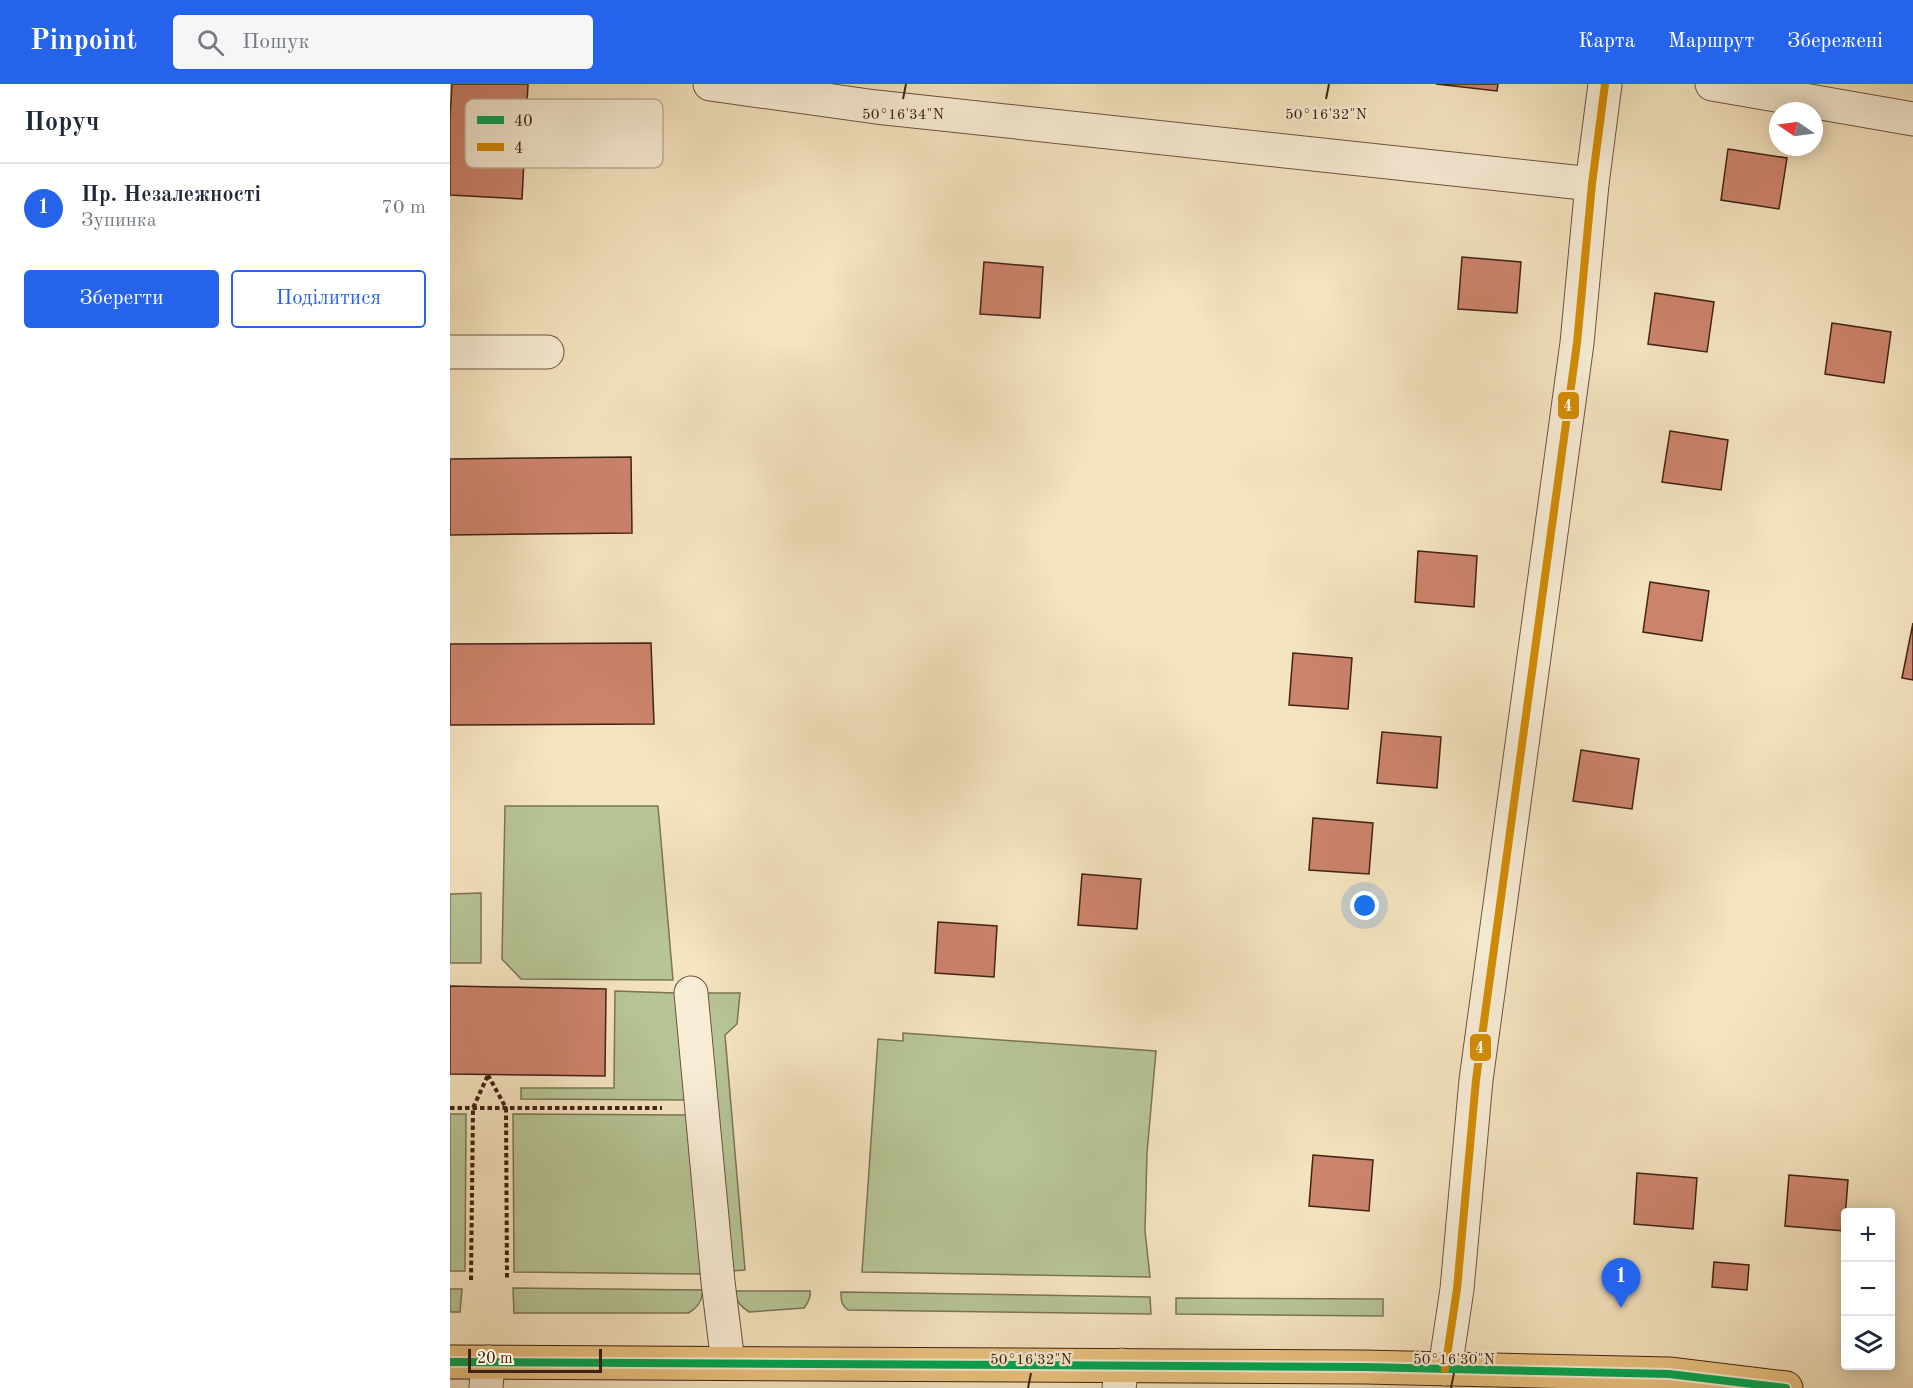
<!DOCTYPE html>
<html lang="uk">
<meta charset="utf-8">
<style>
body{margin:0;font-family:"Old Standard TT",serif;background:#f6f6f7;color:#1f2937}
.controls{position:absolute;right:18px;bottom:18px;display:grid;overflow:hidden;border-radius:6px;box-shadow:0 3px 15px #0003}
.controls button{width:54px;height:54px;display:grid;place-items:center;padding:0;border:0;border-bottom:2px solid #e0e1e3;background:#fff;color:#1f2937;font:30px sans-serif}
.compass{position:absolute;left:1319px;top:18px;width:54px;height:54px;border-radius:50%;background:#fff;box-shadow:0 3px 15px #0003;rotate:283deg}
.scale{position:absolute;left:18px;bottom:15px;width:134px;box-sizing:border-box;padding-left:6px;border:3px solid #412214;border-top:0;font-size:16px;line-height:21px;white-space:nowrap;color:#412214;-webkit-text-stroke:4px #f8edd6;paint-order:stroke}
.you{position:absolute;left:915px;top:822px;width:21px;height:21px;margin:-15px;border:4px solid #fff;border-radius:50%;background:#1a73e8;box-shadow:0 0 0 9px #1a73e833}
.badge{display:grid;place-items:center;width:39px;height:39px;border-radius:50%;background:#2563eb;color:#fff;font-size:20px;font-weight:700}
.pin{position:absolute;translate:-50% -50px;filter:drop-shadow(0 2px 3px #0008)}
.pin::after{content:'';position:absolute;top:32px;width:21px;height:18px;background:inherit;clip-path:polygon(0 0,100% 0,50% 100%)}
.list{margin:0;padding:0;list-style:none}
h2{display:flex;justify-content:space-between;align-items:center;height:78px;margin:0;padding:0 24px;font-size:26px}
h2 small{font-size:20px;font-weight:400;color:#747a83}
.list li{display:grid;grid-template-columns:39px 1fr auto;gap:18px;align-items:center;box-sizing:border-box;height:90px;padding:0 24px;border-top:2px solid #e0e1e3}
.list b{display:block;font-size:22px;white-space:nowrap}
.list p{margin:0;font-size:20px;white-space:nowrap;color:#747a83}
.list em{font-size:20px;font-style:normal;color:#747a83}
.actions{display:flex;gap:12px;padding:18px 24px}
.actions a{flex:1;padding:14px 0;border:2px solid #2563eb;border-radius:6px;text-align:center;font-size:21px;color:#2563eb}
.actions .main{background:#2563eb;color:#fff}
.icon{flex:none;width:33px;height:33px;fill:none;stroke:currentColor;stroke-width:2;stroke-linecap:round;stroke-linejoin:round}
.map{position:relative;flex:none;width:1463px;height:1304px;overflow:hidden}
header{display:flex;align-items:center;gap:36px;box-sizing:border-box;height:84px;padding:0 30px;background:#2563eb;color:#fff}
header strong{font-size:28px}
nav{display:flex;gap:33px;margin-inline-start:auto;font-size:21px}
.search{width:420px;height:54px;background:#f6f6f7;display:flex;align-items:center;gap:15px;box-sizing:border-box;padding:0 21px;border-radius:6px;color:#747a83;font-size:22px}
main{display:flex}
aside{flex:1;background:#fff}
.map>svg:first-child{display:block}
</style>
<header>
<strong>Pinpoint</strong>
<div class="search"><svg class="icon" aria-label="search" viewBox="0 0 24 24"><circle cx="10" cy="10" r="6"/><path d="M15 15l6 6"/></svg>Пошук</div>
<nav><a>Карта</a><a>Маршрут</a><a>Збережені</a></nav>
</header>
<main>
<aside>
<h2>Поруч<small></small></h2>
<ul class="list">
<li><span class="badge">1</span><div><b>Пр. Незалежності</b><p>Зупинка</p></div><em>70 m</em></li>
</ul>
<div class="actions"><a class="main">Зберегти</a><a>Поділитися</a></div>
</aside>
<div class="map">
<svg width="1463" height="1304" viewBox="0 0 1463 1304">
<rect width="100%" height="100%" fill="#f5e4c0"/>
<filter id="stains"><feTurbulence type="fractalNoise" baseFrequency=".00333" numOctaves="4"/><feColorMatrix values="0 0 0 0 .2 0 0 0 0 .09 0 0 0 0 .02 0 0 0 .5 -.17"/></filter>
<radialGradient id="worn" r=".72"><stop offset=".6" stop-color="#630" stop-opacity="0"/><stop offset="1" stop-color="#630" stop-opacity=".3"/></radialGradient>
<g fill="#b7c596" stroke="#7c7455" stroke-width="1.5">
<polygon points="55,722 208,722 223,896 71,895 52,875"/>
<polygon points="31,809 31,879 0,879 0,810"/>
<polygon points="165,907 225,909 235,1016 71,1015 71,1004 164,1004"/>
<polygon points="255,909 290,909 287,940 275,951 295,1186 281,1187"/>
<polygon points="453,949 706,967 697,1069 695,1147 700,1193 412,1188 428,955 453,957"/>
<polygon points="0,1030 16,1030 15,1187 0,1187"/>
<polygon points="63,1030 236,1031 252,1190 64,1188"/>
<path d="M63,1204L253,1206C252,1217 248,1224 238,1229H64Z"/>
<polygon points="0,1205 12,1205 10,1228 0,1228"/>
<path d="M283,1207H360C361,1214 358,1219 354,1224L299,1228C291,1223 286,1217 283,1207Z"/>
<path d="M391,1208L700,1213L701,1230L398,1226C391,1221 391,1216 391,1208Z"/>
<polygon points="726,1214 933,1215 933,1232 726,1230"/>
</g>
<g fill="#cd846d" stroke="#412214" stroke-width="1.5">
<polygon points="2,0 78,0 72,115 0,111 0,34"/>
<polygon points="986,0 1048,0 1047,7"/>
<polygon points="1278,65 1337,74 1329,125 1271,116"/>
<polygon points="1012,173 1071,178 1067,229 1008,225"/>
<polygon points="534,178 593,183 590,234 530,230"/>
<polygon points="1205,209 1264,218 1257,268 1198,260"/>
<polygon points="1382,239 1441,248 1434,299 1375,290"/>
<polygon points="1220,347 1278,356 1271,406 1212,398"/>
<polygon points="181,373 182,449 0,451 0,375"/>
<polygon points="968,467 1027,472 1024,523 965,518"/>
<polygon points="1200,498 1259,507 1252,557 1193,548"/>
<polygon points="1463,539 1463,596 1452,594"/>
<polygon points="201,559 204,640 0,641 0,560"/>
<polygon points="843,569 902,574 898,625 839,621"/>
<polygon points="932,648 991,653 987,704 927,699"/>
<polygon points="1131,666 1189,675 1182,725 1123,717"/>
<polygon points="863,734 923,739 919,790 859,786"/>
<polygon points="632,790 691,795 687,845 628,841"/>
<polygon points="488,838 547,842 544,893 485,889"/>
<polygon points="0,902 156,905 155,992 0,990"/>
<polygon points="863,1071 923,1076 919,1127 859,1122"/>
<polygon points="1187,1089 1247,1094 1243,1145 1184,1140"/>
<polygon points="1339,1091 1398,1096 1394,1147 1335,1142"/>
<polygon points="1264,1178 1299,1181 1297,1206 1262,1203"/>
</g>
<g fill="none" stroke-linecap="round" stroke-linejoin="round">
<defs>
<g id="minor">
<polyline points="260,0 426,23 1142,100"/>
<polyline points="1262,0 1463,35"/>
<polyline points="0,268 97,268"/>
<polyline points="241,909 268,1198 278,1279"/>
<polyline points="995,1285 1007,1205 1026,996 1127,259 1142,100 1155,0"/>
<polyline points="36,1304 38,1278"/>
<polyline points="669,1304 672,1281"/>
</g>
<polyline id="highway" points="0,1278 914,1283 1219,1290 1336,1304"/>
</defs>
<use href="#minor" stroke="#6e523f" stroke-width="35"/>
<use href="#highway" stroke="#412214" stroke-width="35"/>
<g stroke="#412214" stroke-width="4" stroke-dasharray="4.5 3" stroke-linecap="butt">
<polyline points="38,991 56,1024 57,1196"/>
<polyline points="0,1024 212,1024"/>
<polyline points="21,1196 23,1024 38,991"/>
</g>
<use href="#minor" stroke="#f8edd6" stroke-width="33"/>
<use href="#highway" stroke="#eac280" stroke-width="33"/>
<defs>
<polyline id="bus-1" points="0,1278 914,1283 1219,1290 1336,1304"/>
<polyline id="bus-2" points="995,1285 1007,1205 1026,996 1127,259 1142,100 1155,0"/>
</defs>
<use href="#bus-1" stroke="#f8edd6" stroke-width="12"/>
<use href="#bus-2" stroke="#f8edd6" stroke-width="12"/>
<use href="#bus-1" stroke="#00a651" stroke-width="8"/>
<use href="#bus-2" stroke="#d38c04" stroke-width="8"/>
</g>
<path fill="none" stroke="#412214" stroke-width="2" d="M453,15L456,0M876,15L879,0M578,1304L581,1289M1001,1304L1004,1289"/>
<rect x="15" y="15" width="198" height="69" rx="9" fill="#f8edd6" stroke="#c1b09c" stroke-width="1.5"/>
<rect x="27" y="32" width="27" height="8" fill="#00a651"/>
<rect x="27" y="59" width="27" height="8" fill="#d38c04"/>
<g font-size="16" fill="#412214">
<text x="64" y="42">40</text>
<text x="64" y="69">4</text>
</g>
<g font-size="15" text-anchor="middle" fill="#412214" stroke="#f8edd6" stroke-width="4.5" stroke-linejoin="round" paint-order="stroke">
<text x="453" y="35">50°16'34"N</text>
<text x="876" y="35">50°16'32"N</text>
<text x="581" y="1280">50°16'32"N</text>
<text x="1004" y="1280">50°16'30"N</text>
</g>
<g stroke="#f8edd6" stroke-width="2">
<rect x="1107" y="307" width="23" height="29" rx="6" fill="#d38c04"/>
<rect x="1019" y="949" width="23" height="29" rx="6" fill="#d38c04"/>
</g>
<g font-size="16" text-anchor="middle" font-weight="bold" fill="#fff">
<text x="1118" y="327">4</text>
<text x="1030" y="969">4</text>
</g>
<rect width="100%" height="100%" filter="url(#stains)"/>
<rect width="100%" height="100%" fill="url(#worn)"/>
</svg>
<div class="controls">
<button>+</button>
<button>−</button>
<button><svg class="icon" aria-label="layers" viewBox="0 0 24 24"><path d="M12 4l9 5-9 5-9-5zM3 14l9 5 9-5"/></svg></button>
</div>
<svg class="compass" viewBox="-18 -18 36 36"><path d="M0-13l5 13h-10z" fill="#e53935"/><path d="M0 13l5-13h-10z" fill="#747a83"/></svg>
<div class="scale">20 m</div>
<div class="you"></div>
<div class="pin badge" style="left:1171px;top:1224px">1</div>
</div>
</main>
